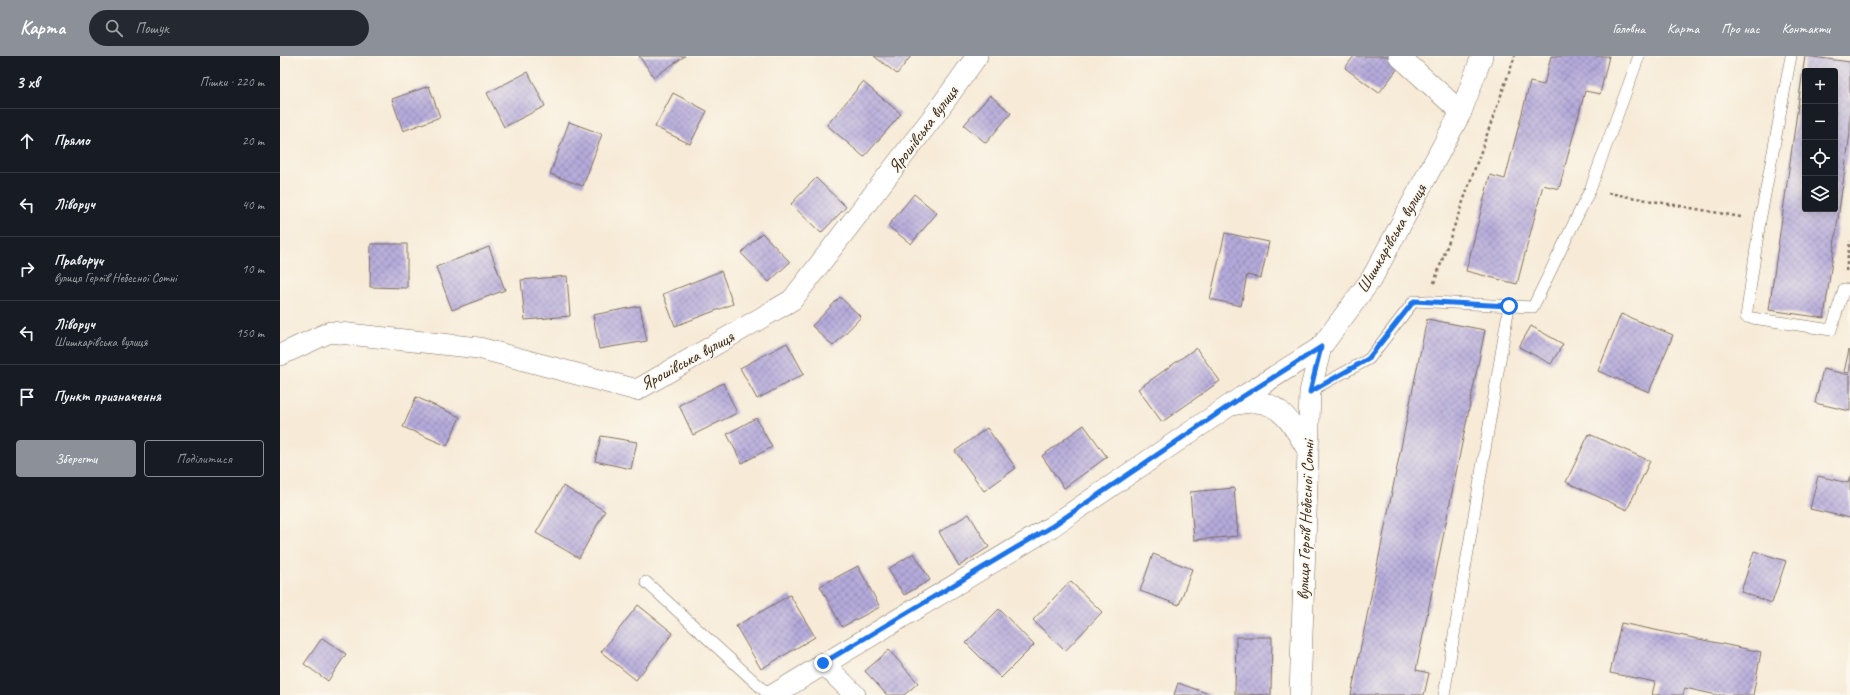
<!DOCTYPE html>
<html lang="uk">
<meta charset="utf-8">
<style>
body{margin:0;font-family:Caveat,sans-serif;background:#242831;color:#f1f3f6}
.controls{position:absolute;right:12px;top:12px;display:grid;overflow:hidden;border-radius:4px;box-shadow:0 2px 10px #0003}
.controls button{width:36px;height:36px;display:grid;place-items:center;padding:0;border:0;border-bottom:1px solid #363941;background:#171b24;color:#f1f3f6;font:20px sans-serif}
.stop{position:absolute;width:12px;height:12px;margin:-9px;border:3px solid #1a73e8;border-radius:50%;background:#fff}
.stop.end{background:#1a73e8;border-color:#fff;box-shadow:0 1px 4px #0008}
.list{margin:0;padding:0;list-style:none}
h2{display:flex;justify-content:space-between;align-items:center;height:52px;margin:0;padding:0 16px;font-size:17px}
h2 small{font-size:13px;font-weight:400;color:#9ea1a6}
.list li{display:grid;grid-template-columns:26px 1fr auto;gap:12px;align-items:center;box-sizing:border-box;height:64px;padding:0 16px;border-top:1px solid #363941}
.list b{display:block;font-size:15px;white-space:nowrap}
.list p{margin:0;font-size:13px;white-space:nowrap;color:#9ea1a6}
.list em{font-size:13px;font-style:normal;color:#9ea1a6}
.actions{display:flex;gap:8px;padding:12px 16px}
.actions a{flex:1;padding:9px 0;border:1px solid #8c9099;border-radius:4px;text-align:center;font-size:14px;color:#8c9099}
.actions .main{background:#8c9099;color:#fff}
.icon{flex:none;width:22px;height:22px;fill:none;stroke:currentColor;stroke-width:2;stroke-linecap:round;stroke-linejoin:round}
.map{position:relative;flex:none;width:1570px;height:639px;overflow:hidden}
header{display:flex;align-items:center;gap:24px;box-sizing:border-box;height:56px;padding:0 20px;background:#8c9099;color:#fff}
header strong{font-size:19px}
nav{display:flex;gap:22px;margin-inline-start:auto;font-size:14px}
.search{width:280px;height:36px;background:#242831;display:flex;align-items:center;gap:10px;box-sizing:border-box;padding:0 14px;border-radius:22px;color:#9ea1a6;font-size:15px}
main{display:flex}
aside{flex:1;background:#171b24}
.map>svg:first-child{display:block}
</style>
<header>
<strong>Карта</strong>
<div class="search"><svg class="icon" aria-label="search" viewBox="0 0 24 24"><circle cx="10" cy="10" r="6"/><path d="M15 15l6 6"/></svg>Пошук</div>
<nav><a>Головна</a><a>Карта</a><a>Про нас</a><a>Контакти</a></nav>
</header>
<main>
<aside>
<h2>3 хв<small>Пішки · 220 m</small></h2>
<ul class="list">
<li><svg class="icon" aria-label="ahead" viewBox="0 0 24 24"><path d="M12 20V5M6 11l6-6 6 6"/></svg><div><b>Прямо</b></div><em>20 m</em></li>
<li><svg class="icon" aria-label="left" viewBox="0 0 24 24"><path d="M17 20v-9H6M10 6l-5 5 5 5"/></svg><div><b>Ліворуч</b></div><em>40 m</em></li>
<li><svg class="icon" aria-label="right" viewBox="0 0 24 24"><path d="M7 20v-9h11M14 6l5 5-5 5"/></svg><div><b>Праворуч</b><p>вулиця Героїв Небесної Сотні</p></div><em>10 m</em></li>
<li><svg class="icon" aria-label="left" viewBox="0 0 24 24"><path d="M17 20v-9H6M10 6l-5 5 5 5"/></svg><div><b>Ліворуч</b><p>Шишкарівська вулиця</p></div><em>150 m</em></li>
<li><svg class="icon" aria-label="arrive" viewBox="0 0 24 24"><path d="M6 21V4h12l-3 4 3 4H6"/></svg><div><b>Пункт призначення</b></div></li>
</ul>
<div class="actions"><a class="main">Зберегти</a><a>Поділитися</a></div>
</aside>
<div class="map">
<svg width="1570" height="639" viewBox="0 0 1570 639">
<defs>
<pattern id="building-cross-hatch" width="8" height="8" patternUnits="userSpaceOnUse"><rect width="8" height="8" fill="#b5aadb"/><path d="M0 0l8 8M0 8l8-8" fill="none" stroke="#948bb1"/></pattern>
</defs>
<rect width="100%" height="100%" fill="#fbf7ec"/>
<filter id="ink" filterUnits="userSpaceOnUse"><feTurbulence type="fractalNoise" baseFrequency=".025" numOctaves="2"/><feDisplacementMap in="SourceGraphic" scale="8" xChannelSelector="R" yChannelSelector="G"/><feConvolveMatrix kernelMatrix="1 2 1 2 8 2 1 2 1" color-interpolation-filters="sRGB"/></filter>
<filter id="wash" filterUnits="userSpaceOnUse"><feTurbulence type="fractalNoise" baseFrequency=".012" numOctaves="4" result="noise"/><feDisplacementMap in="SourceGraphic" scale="16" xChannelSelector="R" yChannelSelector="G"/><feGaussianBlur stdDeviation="0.9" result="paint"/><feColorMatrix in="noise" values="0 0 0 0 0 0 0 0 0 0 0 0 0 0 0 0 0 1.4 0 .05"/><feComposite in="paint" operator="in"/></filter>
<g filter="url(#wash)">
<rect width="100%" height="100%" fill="#f7ebd8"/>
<g id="blocks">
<g fill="url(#building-cross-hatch)" fill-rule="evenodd">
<polygon points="359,0 405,0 374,21"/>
<polygon points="594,0 631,0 617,18"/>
<polygon points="1074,0 1113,0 1122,7 1099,37 1065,12"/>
<polygon points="1271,0 1329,0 1320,38 1305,35 1279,133 1263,129 1237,228 1186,215 1210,119 1225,123 1250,26 1264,29"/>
<path d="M1525,0L1570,6V77L1544,262L1489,254ZM1525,15H1555V153H1525Z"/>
<polygon points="248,16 265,50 224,71 207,37"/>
<polygon points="583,26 621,58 584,101 547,69"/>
<polygon points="149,30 160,61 123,75 112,43"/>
<polygon points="393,37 427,55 410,88 375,71"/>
<polygon points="710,39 731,57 706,87 684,69"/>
<polygon points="289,66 322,78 303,130 270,118"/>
<polygon points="536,122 566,151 541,177 511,148"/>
<polygon points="634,138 657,157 631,188 608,170"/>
<polygon points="482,177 510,206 489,226 461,197"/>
<polygon points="945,177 989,186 981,222 967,219 961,250 930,243"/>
<polygon points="91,188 127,188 127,232 90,231"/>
<polygon points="209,191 225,234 172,254 156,211"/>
<polygon points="441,215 453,248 395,270 383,238"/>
<polygon points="287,220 290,260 245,264 241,224"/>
<polygon points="560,241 581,261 553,290 532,270"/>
<polygon points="360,250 367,285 319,293 313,259"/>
<polygon points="1341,258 1393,279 1369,336 1318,315"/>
<polygon points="1147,263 1205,274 1136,614 1149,617 1144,639 1071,639"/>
<polygon points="1251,270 1283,288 1271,308 1239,291"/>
<polygon points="507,287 524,318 477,343 460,312"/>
<polygon points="916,292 940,325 882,366 858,333"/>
<polygon points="1569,294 1570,295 1570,317 1564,316"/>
<polygon points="1543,313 1570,319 1570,355 1535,347"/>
<polygon points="443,327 457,357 413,379 399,349"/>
<polygon points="136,341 180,361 167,390 123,371"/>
<polygon points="476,362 492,391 462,407 447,378"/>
<polygon points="804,369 827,401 784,432 762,400"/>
<polygon points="707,372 736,412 704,435 675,395"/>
<polygon points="1309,378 1370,405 1347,454 1286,426"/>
<polygon points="321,380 357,386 351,413 315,405"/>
<polygon points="1538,420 1568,427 1570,421 1570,462 1530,453"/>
<polygon points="283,430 325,455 299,502 256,477"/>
<polygon points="954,432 958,480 914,484 910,436"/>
<polygon points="689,458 709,491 679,510 659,476"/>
<polygon points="1474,495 1506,505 1492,547 1461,536"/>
<polygon points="634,497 650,524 624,539 608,513"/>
<polygon points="873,498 912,513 899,549 860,535"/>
<polygon points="578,510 600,551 562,571 540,530"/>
<polygon points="790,525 822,556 785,595 753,564"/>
<polygon points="510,539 535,581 481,613 456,570"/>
<polygon points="358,549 393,577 356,624 321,596"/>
<polygon points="719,553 754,589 721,622 686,587"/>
<polygon points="1341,567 1481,596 1473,639 1437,639 1405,632 1403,639 1372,639 1375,626 1330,617"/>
<polygon points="956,581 992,581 991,639 955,638"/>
<polygon points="42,582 66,598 48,625 24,608"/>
<polygon points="609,594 638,627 624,639 607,639 585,615"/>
<polygon points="898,627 932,639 894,639"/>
</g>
</g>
</g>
<g filter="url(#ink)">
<use href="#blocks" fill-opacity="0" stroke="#7d6e5f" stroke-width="1"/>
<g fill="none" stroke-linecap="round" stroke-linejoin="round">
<defs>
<g id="lane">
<polyline points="1511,0 1480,165 1466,261 1551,274 1564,233 1570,234"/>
<polyline points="1030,335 1089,303 1134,245 1253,251 1310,134 1359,0"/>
<polyline points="366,526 489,639"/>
<polyline points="1164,639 1229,250"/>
</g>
<g id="street">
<polyline points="1119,0 1181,56"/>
<polyline points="0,299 50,276 199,292 357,334 512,244 656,57 697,0"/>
<path d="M951,349C958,348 966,346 973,346C1001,345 1015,372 1027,393"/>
<polyline points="543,607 575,639"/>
<polyline points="493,639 771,471 962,341 1041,291 1092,222 1181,56 1202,0"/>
<polyline points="1020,639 1030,336 1041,291"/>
</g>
</defs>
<use href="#lane" stroke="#7d6e5f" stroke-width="12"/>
<use href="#street" stroke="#7d6e5f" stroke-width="22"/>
<g stroke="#7d6e5f" stroke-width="2.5" stroke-dasharray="3 3" stroke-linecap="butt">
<polyline points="1328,137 1461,161"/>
<polyline points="1566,215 1570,185"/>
<polyline points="1154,227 1235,0"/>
</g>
<use href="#lane" stroke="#fff" stroke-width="11"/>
<use href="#street" stroke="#fff" stroke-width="21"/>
</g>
</g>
<g fill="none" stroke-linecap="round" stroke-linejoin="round" filter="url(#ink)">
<polyline stroke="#1a73e8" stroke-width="5" points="543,607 771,471 962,341 1041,291 1030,336 1088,303 1134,245 1229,250"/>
</g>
<g text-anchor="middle" stroke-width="3" stroke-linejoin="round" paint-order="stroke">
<g font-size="17" fill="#3b2a1e" stroke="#fbf7ec">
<text transform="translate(643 73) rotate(-53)" y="6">Ярошівська вулиця</text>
<text transform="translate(1111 182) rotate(-60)" y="6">Шишкарівська вулиця</text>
<text transform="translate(407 304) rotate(-29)" y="6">Ярошівська вулиця</text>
<text transform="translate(1025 464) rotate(-88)" y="6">вулиця Героїв Небесної Сотні</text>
</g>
</g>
</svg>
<div class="controls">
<button>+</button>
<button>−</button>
<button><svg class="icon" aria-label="locate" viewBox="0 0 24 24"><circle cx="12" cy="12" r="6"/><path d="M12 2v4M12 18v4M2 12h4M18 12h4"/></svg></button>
<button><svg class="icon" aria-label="layers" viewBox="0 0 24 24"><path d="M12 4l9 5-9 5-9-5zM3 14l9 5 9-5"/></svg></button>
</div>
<div class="stop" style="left:1229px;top:250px"></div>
<div class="stop end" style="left:543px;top:607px"></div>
</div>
</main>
